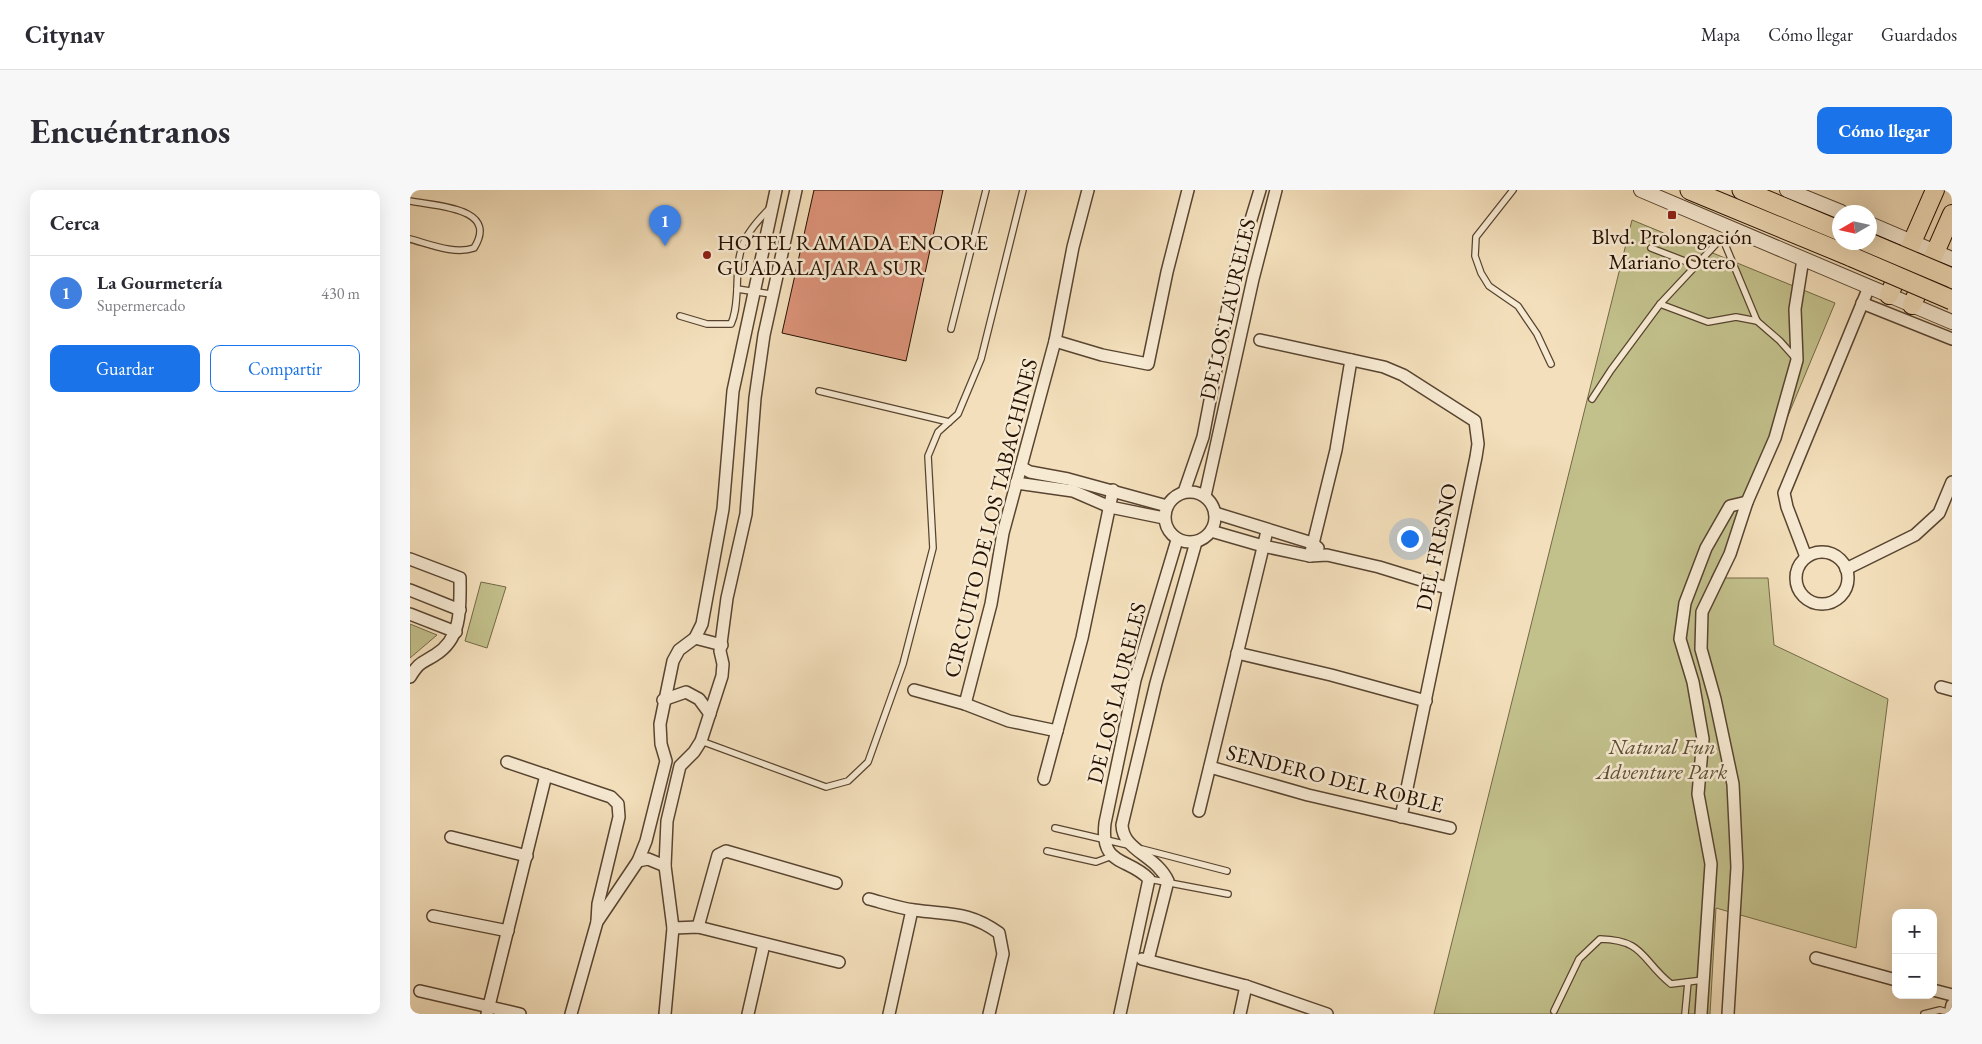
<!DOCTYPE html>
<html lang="es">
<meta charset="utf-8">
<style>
body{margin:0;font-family:"EB Garamond",serif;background:#f7f7f7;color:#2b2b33}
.controls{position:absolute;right:15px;bottom:15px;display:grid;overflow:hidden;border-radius:10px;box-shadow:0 5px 20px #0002}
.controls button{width:45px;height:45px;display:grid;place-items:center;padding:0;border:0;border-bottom:1px solid #e1e1e2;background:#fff;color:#2b2b33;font:25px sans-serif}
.compass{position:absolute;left:1422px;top:15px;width:45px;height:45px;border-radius:50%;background:#fff;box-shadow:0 5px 20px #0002;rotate:261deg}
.you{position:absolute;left:999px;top:348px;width:18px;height:18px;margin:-12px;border:4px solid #fff;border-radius:50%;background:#1a73e8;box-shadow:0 0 0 8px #1a73e833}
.badge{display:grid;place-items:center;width:32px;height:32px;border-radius:50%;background:#1a73e8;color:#fff;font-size:16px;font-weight:700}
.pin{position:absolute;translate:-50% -41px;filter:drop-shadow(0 1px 2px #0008)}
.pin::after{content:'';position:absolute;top:26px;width:18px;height:15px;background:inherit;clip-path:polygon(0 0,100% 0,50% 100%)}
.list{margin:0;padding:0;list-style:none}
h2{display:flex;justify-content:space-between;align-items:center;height:65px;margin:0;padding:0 20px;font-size:21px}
h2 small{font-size:16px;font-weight:400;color:#7c7c81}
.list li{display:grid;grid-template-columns:32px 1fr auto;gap:15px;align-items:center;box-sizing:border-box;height:75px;padding:0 20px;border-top:1px solid #e1e1e2}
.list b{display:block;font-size:19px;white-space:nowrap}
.list p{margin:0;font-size:16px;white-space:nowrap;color:#7c7c81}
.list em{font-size:16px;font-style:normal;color:#7c7c81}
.actions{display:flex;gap:10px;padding:15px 20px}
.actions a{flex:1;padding:11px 0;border:1px solid #1a73e8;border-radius:10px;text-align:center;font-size:18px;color:#1a73e8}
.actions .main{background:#1a73e8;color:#fff}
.map{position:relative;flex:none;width:1542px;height:824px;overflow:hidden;border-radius:10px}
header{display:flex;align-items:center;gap:30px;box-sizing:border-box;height:70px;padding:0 25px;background:#fff;border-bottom:1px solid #e1e1e2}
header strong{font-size:24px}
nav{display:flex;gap:28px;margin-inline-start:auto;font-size:18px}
.intro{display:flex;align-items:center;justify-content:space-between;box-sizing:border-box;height:120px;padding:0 30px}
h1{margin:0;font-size:35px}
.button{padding:12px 22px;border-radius:10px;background:#1a73e8;color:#fff;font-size:18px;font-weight:700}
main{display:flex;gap:30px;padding:0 30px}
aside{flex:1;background:#fff;border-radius:10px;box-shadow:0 5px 20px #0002}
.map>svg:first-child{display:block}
</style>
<header>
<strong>Citynav</strong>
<nav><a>Mapa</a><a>Cómo llegar</a><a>Guardados</a></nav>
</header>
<div class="intro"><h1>Encuéntranos</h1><a class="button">Cómo llegar</a></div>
<main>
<aside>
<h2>Cerca<small></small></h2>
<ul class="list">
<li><span class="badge" style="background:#3f7fe0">1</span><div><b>La Gourmetería</b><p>Supermercado</p></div><em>430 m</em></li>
</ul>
<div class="actions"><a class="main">Guardar</a><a>Compartir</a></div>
</aside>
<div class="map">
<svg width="1542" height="824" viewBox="0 0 1542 824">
<rect width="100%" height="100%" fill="#f3dfbb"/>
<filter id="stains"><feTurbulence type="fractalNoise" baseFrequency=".004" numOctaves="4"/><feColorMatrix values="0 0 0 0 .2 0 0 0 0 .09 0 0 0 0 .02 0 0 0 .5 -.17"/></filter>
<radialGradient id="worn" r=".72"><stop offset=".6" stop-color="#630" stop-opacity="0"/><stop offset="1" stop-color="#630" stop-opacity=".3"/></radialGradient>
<g fill="#c2c08b" stroke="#746846">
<polygon points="1222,30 1425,113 1347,300 1301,388 1358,388 1364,455 1478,509 1446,758 1306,718 1300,824 1024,824"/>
<polygon points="71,392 96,397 77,458 55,451"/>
<polygon points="0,434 27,445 0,468"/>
</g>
<polygon fill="#dd937a" stroke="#251001" points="404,0 533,0 496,171 372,143"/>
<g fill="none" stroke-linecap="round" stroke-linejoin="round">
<defs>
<g id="service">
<polyline points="1103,0 1066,47 1065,66 1071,83 1079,96 1108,116 1127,144 1141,174"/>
<path d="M0,11C24,16 90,17 64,58C45,65 19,54 0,49"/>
<polyline points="1312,47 1347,131 1370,151 1386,169"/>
<polyline points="1241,58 1285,75"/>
<polyline points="327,99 361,104"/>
<polyline points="1250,114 1298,132 1326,127 1347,131"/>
<path d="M270,126L297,134H321C326,123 326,113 327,100C328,59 330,48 360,18"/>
<polyline points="541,139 576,0"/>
<polyline points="409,201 539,232"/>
<polyline points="1182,209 1201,180 1250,114 1321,38"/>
<polyline points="291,551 416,597 438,591 458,572 493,474 523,358 518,266 528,242 548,224 571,169 613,0"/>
<polyline points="645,638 718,655"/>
<polyline points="732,659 817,681"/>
<polyline points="637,661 686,672 702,666"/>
<polyline points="739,689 818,704"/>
<path d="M1144,821L1169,769L1190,749C1235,750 1231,770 1261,794L1293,790"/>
<polyline points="1275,824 1278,792"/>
<polyline points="1514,824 1530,820 1540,823"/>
</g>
<g id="minor">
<polyline points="1452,113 1542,149"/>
<polyline points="850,150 974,177 993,185 1065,231 1068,254 1066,267 991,627"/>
<polyline points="645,151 692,165 738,174 757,82 778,0"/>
<polyline points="611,277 620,282 658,289 757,316"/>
<polyline points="606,293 663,301 700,317 754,328"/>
<circle cx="780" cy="327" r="25"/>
<polyline points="774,302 793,247 824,85 850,0"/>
<polyline points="795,306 843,89 866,0"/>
<polyline points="805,323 902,353 908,358"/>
<polyline points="801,341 853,356 900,366 917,365 969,377 1037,398"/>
<circle cx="1412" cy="388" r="26"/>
<polyline points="900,366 926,260 941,170"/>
<polyline points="1396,367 1377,317 1374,303 1459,97"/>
<path d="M0,369L50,388C50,416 53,448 25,465C11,474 10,471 0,487"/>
<polyline points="1436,379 1505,345 1529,323 1542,292"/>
<polyline points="0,400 50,420"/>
<polyline points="0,424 46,442"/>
<polyline points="285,448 312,455"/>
<polyline points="827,463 921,485 1016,511"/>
<polyline points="1531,497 1542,500"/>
<polyline points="504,500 555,514 599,531 647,541"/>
<polyline points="253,510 276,502 289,509 300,524"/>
<polyline points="555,514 581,414 593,343 645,151 663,57 678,0"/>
<polyline points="97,572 201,607 208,614 209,627 188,714 187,731"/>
<polyline points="800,577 898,605 1040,638"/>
<polyline points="634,589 672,448 703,300"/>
<polyline points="789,621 857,341"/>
<polyline points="41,647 117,666"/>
<polyline points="228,671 238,669 255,676"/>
<path d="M459,709C474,713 489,718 504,720C539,725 559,721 589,743L593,764L579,824"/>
<polyline points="23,726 98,741"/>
<polyline points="288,737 308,665 316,661 426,693"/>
<polyline points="263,738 288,737 429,772"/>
<polyline points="1406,768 1486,790"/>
<polyline points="732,769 836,796 917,824"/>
<path d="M738,770L758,691C746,665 713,661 712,635L746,493L786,352"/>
<polyline points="1523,800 1542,805"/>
<polyline points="10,801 110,824"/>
<polyline points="77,824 136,585"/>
<polyline points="161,824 187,732 228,671 236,651 256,571 251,554 250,534 263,471 269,460 285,448 292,434 313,319 323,201 366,0"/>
<polyline points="255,824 263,738 255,676 257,631 270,576 284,562 291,551 312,486 313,474 310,461 317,408 336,324 345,208 354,145 386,0"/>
<polyline points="338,824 354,754"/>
<polyline points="479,824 502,720"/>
<path d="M710,824L739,689C718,667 690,677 695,633L725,490L767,350"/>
<polyline points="830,824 836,796"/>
<polyline points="1291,824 1301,674 1288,604 1293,549 1283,492 1270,449 1275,413 1296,358 1320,316 1337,312"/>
<polyline points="1318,824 1327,677 1323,594 1305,509 1291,459 1292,422 1320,364 1337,312 1365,248 1387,170 1385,119 1393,69"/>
<polyline points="1540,824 1542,815"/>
</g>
<g id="tertiary">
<polyline points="1231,0 1542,132"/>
<polyline points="1377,0 1431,22"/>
<polyline points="1460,34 1542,69"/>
</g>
<g id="primary">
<polyline points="1479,105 1525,0"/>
<polyline points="1502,115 1542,24"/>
</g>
<g id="trunk">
<polyline points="1280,0 1442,67"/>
<polyline points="1332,0 1430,41"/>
</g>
</defs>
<use href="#service" stroke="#584430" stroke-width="8"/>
<use href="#minor" stroke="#584430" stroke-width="14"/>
<use href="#tertiary" stroke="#584430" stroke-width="16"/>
<use href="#primary" stroke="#251001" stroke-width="20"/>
<use href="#trunk" stroke="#251001" stroke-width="21"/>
<use href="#service" stroke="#f7ead3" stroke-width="5.5"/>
<use href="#minor" stroke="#f7ead3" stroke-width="11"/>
<use href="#tertiary" stroke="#f7ead3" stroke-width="14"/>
<use href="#primary" stroke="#f3dfbb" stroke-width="18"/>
<use href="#trunk" stroke="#f3dfbb" stroke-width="19"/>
<defs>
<g id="trunk-bridge">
<polyline points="1457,52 1542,88"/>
<polyline points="1442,67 1542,110"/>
</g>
</defs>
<use href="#trunk-bridge" stroke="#251001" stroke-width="21" stroke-linecap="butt"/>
<use href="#trunk-bridge" stroke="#f3dfbb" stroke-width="19"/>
</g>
<g fill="#8f2418" stroke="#f7ead3" stroke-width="2">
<rect x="1257" y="20" width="10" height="10" rx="2.5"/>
<circle cx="297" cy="65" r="5"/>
</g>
<g text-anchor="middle" stroke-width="5" stroke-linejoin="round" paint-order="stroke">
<g font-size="22" fill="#251001" stroke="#f7ead3">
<text x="1262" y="54">Blvd. Prolongación<tspan x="1262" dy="25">Mariano Otero</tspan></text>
<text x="307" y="60" text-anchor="start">HOTEL RAMADA ENCORE<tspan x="307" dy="25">GUADALAJARA SUR</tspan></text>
</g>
<g font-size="22" fill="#251001" stroke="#f7ead3">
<text transform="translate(817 119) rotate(-77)" y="8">DE LOS LAURELES</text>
<text transform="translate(580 328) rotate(-76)" y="8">CIRCUITO DE LOS TABACHINES</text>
<text transform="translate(1026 357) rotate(-78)" y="8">DEL FRESNO</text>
<text transform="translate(706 503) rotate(-76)" y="8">DE LOS LAURELES</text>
<text transform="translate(925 588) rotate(14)" y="8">SENDERO DEL ROBLE</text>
</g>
<g font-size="22" font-style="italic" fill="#5c4e31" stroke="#f7ead3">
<text x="1252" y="564">Natural Fun<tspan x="1252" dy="25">Adventure Park</tspan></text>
</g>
</g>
<rect width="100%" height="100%" filter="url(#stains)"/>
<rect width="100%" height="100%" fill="url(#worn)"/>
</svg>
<div class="controls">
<button>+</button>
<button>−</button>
</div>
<svg class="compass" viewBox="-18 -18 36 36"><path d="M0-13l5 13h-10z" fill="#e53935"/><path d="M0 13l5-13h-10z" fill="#7c7c81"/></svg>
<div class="you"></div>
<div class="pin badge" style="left:255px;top:56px;background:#3f7fe0">1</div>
</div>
</main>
